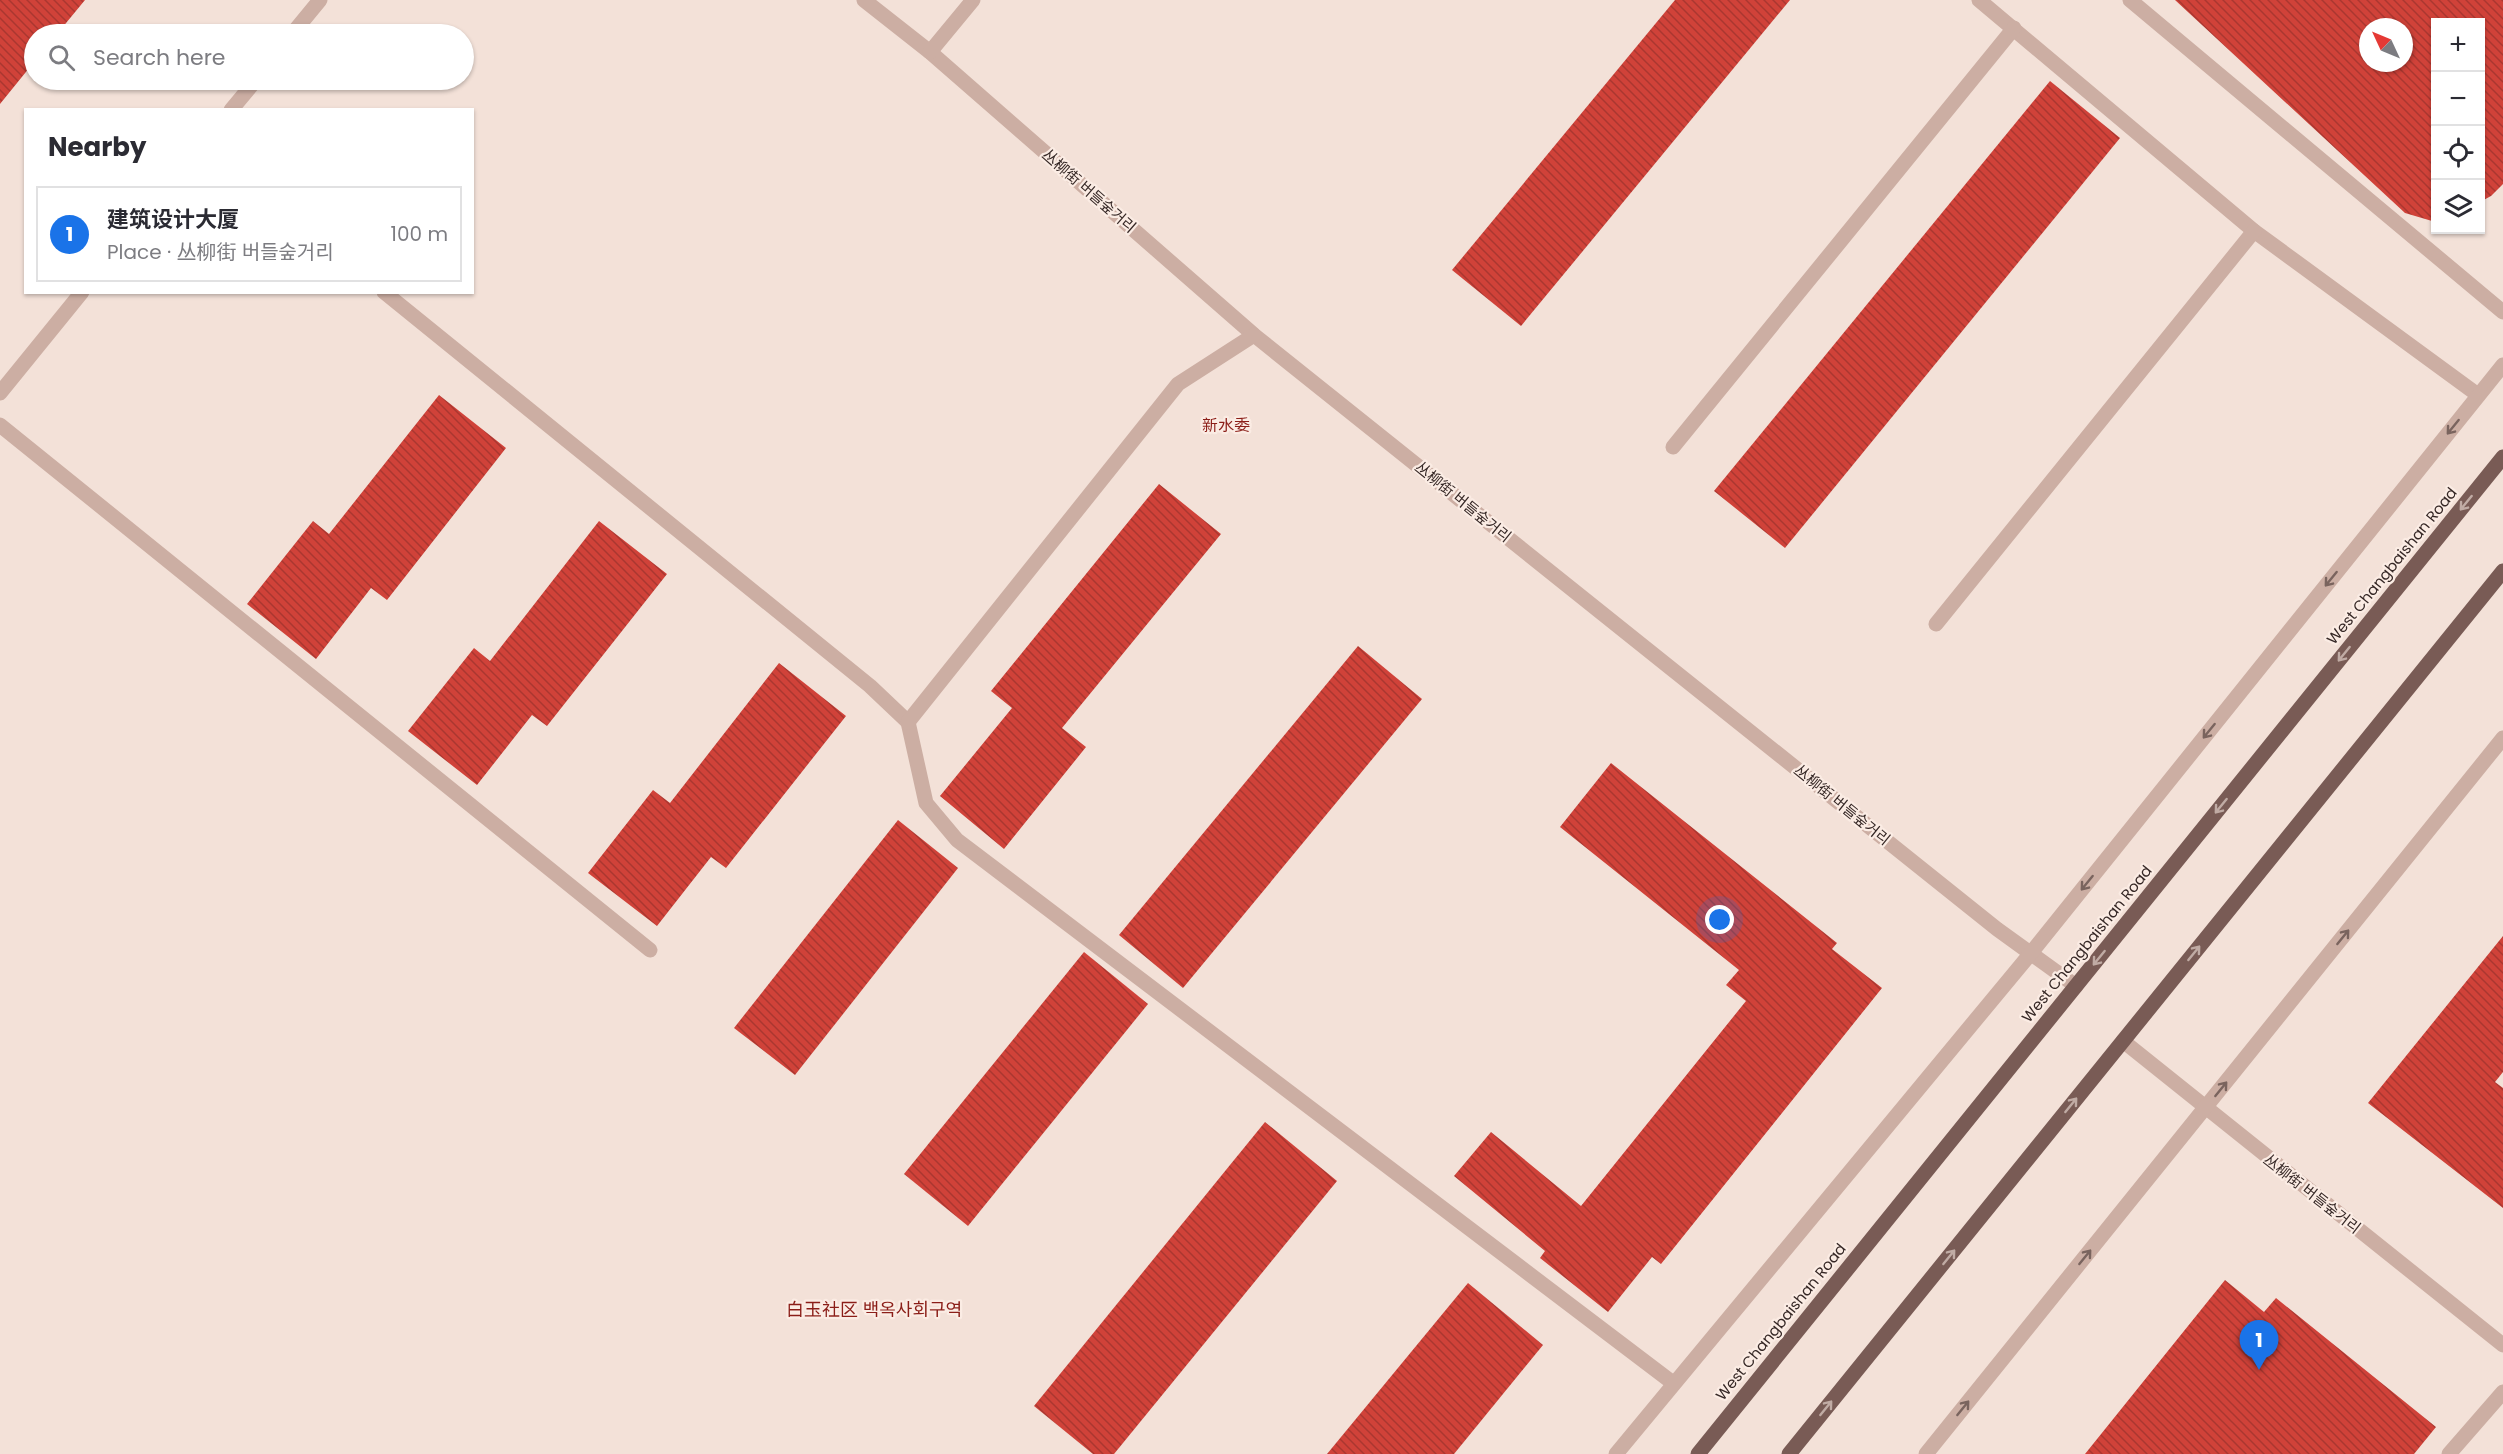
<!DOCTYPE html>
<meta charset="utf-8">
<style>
body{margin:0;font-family:Poppins,"Noto Sans SC","Noto Sans KR",sans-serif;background:#f2f2f3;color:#2b2b33}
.controls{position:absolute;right:18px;top:18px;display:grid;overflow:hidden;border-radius:0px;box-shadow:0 2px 4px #0004}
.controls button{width:54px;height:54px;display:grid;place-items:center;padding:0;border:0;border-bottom:2px solid #e1e1e2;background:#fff;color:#2b2b33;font:30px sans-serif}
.compass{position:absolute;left:2359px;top:18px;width:54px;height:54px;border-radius:50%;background:#fff;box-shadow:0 2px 4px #0004;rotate:314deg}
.you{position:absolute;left:1720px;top:920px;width:21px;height:21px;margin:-15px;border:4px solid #fff;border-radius:50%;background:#1a73e8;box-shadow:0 0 0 9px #1a73e833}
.badge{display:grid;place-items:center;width:39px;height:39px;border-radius:50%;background:#1a73e8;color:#fff;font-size:20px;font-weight:700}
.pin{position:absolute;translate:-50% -50px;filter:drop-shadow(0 2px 3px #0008)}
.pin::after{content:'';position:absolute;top:32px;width:21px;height:18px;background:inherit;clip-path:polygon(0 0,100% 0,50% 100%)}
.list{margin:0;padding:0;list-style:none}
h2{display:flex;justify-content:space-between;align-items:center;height:78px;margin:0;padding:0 24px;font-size:26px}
h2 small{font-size:20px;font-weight:400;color:#7c7c81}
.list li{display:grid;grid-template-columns:39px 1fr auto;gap:18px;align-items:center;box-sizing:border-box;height:96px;margin:0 12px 12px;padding:0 12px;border:2px solid #e1e1e2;border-radius:0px}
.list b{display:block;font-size:22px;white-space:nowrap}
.list p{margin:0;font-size:20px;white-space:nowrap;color:#7c7c81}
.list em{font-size:20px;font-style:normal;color:#7c7c81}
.icon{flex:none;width:33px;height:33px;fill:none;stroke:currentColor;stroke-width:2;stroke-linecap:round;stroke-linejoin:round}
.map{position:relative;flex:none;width:2503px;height:1454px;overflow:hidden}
.search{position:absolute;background:#fff;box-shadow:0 2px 4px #0004;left:24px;top:24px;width:450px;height:66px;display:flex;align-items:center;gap:15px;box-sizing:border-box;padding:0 21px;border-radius:33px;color:#7c7c81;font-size:22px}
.panel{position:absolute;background:#fff;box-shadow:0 2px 4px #0004;left:24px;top:108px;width:450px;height:186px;border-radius:0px}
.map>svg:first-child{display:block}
</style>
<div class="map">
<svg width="2503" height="1454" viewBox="0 0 2503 1454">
<defs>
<pattern id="building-back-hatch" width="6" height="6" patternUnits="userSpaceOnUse" patternTransform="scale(1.5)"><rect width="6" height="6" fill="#d04239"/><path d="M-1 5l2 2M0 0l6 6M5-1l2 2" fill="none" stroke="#aa3730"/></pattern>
</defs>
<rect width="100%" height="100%" fill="#f3e1d8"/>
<g fill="url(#building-back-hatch)" fill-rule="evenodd">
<polygon points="0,0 85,0 57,34 34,34 34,62 0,104"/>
<polygon points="1675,0 1790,0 1521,326 1452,270"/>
<path d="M2175,0H2503V184L2491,196L2480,202V22H2436V220L2432,221L2405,213ZM2368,27H2404V63H2368Z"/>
<polygon points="2050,81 2120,138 1785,548 1714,491"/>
<polygon points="439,395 506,448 387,600 371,588 316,659 247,604 313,521 329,534"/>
<polygon points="1159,484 1221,534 1062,728 1086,747 1004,849 940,796 1012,708 991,691"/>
<polygon points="599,521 667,574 547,726 532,715 477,785 408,731 474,648 490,661"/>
<polygon points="1358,646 1422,699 1183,988 1119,935"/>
<polygon points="779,663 846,716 726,868 711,857 657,926 588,873 653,790 670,803"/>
<polygon points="1611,763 1837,943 1832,949 1882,988 1661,1264 1652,1257 1608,1312 1540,1258 1545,1251 1454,1176 1491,1132 1581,1206 1746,1001 1726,985 1739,970 1560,827"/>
<polygon points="898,820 958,868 795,1075 734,1028"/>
<polygon points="2503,936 2503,1072 2495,1082 2503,1088 2503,1208 2368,1103"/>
<polygon points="1084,952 1148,1004 968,1226 904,1174"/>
<polygon points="1265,1122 1337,1181 1114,1454 1093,1454 1034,1406"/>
<polygon points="2225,1280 2264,1312 2276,1298 2436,1427 2414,1454 2085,1454"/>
<polygon points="1468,1283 1543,1345 1454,1454 1327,1454"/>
</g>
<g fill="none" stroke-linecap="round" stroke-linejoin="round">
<g stroke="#ccaea3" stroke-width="15">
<polyline points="864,0 930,52 1254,335 1997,929 2076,986"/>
<polyline points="1979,0 2254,231 2478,395"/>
<polyline points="2130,0 2503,312"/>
<polyline points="292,34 320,0"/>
<polyline points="930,52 973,0"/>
<polyline points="231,110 256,80"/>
<polyline points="384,292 870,686 908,722 926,803 957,840 1673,1383"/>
<polyline points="0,393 82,292"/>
<polyline points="0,425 650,950"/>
<polyline points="1673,447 2014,28"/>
<polyline points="1936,624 2254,231"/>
<polyline points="908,722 1178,384 1254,335"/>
<polyline points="2123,1041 2503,1345"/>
<polyline points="1616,1454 2031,953 2503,365"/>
<polyline points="1926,1454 2503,738"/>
<polyline points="2449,1454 2503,1392"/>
</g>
<g stroke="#795b55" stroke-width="15">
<polyline points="1698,1454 2503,457"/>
<polyline points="1789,1454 2503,571"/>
</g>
</g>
<defs><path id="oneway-shaft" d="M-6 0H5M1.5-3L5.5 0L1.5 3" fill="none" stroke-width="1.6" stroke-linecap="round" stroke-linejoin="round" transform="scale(1.5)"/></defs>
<g stroke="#7a645e">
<use href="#oneway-shaft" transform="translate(2453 427) rotate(129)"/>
<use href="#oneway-shaft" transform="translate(2331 579) rotate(129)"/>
<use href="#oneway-shaft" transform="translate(2209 731) rotate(129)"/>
<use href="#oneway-shaft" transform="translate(2087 883) rotate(129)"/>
<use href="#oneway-shaft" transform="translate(2343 937) rotate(-51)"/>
<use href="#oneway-shaft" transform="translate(2221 1089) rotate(-51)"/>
<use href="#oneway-shaft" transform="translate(2085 1257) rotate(-51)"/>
<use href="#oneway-shaft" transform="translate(1963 1408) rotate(-51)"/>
</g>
<g stroke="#c0aba4">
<use href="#oneway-shaft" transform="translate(2466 503) rotate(129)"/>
<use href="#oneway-shaft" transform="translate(2344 654) rotate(129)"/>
<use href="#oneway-shaft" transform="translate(2221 806) rotate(129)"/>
<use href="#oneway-shaft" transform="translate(2194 953) rotate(-51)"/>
<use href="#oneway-shaft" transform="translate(2099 958) rotate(129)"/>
<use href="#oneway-shaft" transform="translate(2071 1105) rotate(-51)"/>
<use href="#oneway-shaft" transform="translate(1949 1257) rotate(-51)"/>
<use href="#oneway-shaft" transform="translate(1826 1408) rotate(-51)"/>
</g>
<g text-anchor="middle" stroke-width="4.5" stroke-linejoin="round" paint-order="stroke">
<g font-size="15" fill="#362826" stroke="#fbece4">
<text transform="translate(1089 191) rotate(41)" y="5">丛柳街 버들숲거리</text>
<text transform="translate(1463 502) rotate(39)" y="5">丛柳街 버들숲거리</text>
<text transform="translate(2392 566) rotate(-51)" y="5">West Changbaishan Road</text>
<text transform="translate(1842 805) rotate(39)" y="5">丛柳街 버들숲거리</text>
<text transform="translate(2087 944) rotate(-51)" y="5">West Changbaishan Road</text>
<text transform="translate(2312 1194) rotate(38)" y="5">丛柳街 버들숲거리</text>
<text transform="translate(1781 1322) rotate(-51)" y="5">West Changbaishan Road</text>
</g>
<g font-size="16" fill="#8b1e18" stroke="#fbece4">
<text x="1226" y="431">新水委</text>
</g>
<g font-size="18" fill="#8b1e18" stroke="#fbece4">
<text x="874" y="1316">白玉社区 백옥사회구역</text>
</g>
</g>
</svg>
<div class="controls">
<button>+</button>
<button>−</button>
<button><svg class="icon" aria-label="locate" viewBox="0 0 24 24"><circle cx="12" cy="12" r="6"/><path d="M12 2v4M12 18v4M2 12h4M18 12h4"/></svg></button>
<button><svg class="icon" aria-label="layers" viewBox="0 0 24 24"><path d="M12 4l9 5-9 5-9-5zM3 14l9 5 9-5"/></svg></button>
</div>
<svg class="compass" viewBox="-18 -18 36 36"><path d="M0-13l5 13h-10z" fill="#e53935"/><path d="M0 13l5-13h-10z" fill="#7c7c81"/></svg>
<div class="you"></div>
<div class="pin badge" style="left:2259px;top:1370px">1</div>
<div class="search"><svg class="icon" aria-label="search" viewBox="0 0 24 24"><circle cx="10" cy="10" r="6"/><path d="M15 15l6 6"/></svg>Search here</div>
<section class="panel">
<h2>Nearby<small></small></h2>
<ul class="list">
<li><span class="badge">1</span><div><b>建筑设计大厦</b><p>Place · 丛柳街 버들숲거리</p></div><em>100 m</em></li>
</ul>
</section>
</div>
